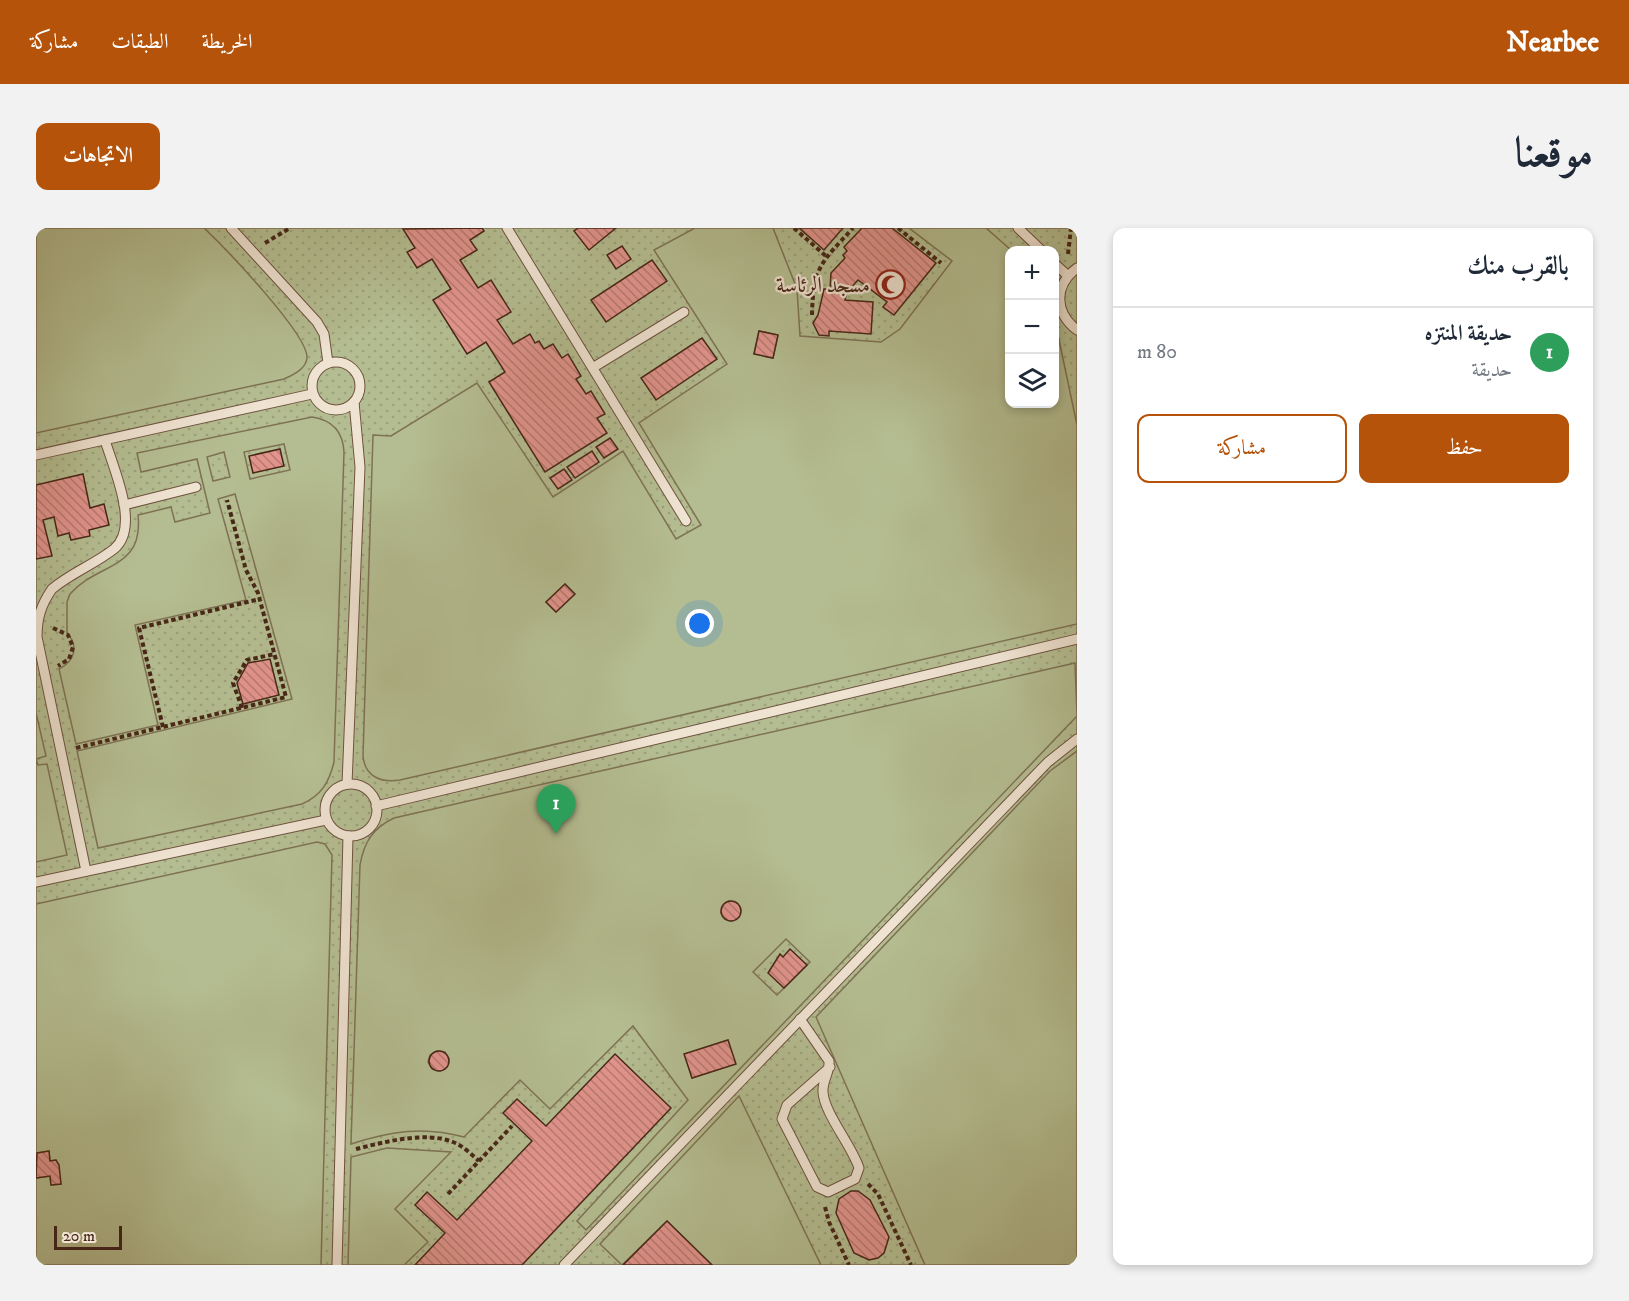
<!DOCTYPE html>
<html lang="ar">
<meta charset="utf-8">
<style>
body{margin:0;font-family:"IM FELL DW Pica",Amiri,serif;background:#f2f2f3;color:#1f2937;direction:rtl}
.controls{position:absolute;right:18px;top:18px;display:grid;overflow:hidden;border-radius:12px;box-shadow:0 3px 9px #0003}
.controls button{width:54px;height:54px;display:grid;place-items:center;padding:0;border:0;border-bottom:2px solid #e0e1e3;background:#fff;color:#1f2937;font:30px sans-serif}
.scale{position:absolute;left:18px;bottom:15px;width:68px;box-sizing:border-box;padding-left:6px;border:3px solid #472617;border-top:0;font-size:16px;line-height:21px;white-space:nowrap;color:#472617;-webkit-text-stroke:4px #efe3d2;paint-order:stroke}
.you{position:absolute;left:664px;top:396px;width:21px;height:21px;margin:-15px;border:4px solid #fff;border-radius:50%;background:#1a73e8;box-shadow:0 0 0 9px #1a73e833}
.badge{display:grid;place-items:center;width:39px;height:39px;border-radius:50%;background:#b45309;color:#fff;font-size:20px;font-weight:700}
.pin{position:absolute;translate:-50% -50px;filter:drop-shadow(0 2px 3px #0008)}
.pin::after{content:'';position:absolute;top:32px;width:21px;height:18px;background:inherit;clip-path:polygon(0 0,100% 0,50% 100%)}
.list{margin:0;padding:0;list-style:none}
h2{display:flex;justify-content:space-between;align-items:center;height:78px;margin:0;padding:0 24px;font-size:26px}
h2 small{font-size:20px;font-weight:400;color:#747a83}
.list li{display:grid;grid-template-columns:39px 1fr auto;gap:18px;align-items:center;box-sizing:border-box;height:90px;padding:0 24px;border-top:2px solid #e0e1e3}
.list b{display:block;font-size:22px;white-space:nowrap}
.list p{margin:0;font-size:20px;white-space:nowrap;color:#747a83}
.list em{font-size:20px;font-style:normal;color:#747a83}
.actions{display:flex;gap:12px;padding:18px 24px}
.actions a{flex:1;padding:14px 0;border:2px solid #b45309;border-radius:12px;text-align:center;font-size:21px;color:#b45309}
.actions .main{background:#b45309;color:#fff}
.icon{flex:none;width:33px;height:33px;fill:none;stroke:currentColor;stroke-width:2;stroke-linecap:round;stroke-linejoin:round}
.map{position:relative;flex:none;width:1041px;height:1037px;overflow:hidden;direction:ltr;border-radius:12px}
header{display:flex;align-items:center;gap:36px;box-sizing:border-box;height:84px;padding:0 30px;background:#b45309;color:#fff}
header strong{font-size:28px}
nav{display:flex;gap:33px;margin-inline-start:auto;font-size:21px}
.intro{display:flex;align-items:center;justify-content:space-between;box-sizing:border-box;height:144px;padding:0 36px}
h1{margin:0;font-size:42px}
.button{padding:15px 27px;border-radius:12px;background:#b45309;color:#fff;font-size:21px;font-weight:700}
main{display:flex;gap:36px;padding:0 36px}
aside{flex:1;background:#fff;border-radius:12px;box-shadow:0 3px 9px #0003}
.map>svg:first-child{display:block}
</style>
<header>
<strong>Nearbee</strong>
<nav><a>الخريطة</a><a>الطبقات</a><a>مشاركة</a></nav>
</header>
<div class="intro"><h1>موقعنا</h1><a class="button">الاتجاهات</a></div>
<main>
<aside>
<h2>بالقرب منك<small></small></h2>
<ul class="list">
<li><span class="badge" style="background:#2e9e5b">1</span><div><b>حديقة المنتزه</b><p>حديقة</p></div><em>80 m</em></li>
</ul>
<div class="actions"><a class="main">حفظ</a><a>مشاركة</a></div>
</aside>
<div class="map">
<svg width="1041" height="1037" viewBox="0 0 1041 1037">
<defs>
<pattern id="grass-dots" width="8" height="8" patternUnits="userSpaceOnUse" patternTransform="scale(1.5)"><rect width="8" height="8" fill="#b4bd91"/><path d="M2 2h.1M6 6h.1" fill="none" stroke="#9ca27c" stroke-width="1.8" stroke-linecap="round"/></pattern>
<pattern id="building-back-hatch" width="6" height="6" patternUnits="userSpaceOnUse" patternTransform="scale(1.5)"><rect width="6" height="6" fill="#e2948d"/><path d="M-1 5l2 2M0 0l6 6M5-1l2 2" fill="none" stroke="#b97972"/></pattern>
</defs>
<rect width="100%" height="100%" fill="#e7d4ba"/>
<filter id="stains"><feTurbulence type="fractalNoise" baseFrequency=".00333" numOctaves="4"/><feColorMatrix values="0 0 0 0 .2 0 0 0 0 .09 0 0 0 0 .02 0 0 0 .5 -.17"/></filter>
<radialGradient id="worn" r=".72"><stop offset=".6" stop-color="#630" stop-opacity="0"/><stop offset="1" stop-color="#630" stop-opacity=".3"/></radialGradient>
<path fill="url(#grass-dots)" stroke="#7e7254" stroke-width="1.5" fill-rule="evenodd" d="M0,0H1041V1037H0ZM974,22H1018V176H974Z"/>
<g fill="#b4bd91" stroke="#7e7254" stroke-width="1.5" fill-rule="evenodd">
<path d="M0,0H168C187,18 273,107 271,130C270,141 257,147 248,151L0,205Z"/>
<path d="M659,0H737L761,61L764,108L845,114L864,101L916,33L873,0H950L975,22L974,176H1018L1019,93L1041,197V396L364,552C345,555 329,549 327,528L337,207L355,208L441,155L517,269L587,223L640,311L665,297L603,195L691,136L618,22ZM723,103L742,107L737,130L718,126ZM529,356L538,367L520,384L510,374Z"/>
<path d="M276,189C296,192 307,204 308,224L298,534C293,554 286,567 266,576L62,620L41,523L256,471L199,266L182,271L210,372L99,397L122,497L40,516L23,441C39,433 43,418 31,405V374L34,366C62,334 108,342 102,287L135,279L139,294L174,285L161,231L105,244L101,225ZM248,216L254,242L214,251L208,224ZM188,224L194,249L177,253L171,229Z"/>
<path d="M1039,435L1041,488L550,1002L541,993L652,872L597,798L514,881L484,852L428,909C388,898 355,903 315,916L324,637C328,614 337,600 358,590ZM693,673L701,675L705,682L703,689L696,693L689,691L685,685L687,677ZM750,711L774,734L741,767L717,744ZM692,812L699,836L656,850L649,826ZM401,823L409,824L413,831L411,839L404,843L396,841L392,834L394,827Z"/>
<polygon points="0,485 10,528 0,531 2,537 11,536 31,627 0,634"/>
<polygon points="1041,523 1041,1037 889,1037 780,789 1014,543"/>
<polygon points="281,614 289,616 296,627 285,1037 0,1037 0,950 14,948 15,957 25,956 20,932 14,933 13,923 2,925 3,935 0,941 0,676"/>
<polygon points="703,868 785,1037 676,1037 631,993 586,1037 564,1016"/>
<polygon points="351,920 415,924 359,981 392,1014 368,1037 312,1037 315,929"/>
</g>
<g fill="url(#building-back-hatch)" stroke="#472617" stroke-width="1.5">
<polygon points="446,0 448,3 434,12 441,22 424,32 442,60 455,52 475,84 461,92 477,116 494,106 499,115 503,113 508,121 517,116 526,130 532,126 545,148 540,151 550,166 555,163 569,186 561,190 571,205 509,244 453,154 469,144 450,114 431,126 397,72 415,61 396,31 381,40 371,24 379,20 367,1"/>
<polygon points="542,0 580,0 553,22 538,3"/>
<polygon points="763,0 807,0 788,22"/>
<polygon points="826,0 856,0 900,35 858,87 847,79 851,74 822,52 811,64 809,72 837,74 835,106 793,103 793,108 783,107 777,95 782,87 788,61 794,61 795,45 809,30 807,27 811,23 808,19"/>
<polygon points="586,18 595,31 580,41 571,27"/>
<polygon points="616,32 631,53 570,94 555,72"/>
<polygon points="723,103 742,107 737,130 718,126"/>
<polygon points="666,110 681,131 620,172 605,150"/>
<polygon points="574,210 582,221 568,230 560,219"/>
<polygon points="244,221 248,238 217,245 213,228"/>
<polygon points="556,223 563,234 539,250 531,239"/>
<polygon points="528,241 536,252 522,261 514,250"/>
<polygon points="47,246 54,280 68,276 73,297 53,302 54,308 35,312 33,305 22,308 18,289 7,292 16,328 0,331 0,257"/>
<polygon points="529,356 539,366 520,384 510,374"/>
<polygon points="234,431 243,467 207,476 201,455 212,435"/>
<circle cx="695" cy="683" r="10"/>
<polygon points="754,721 771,737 748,760 732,745 744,726 747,729"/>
<polygon points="692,812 700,836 656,850 648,826"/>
<circle cx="403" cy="833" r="10"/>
<polygon points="579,826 635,880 486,1037 379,1037 409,1005 379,977 391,964 421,992 496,913 467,885 481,871 510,898"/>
<polygon points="13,923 14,933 20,932 23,937 25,956 15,957 14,948 0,950 1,925"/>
<polygon points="815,963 822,963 834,972 853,1009 848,1025 842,1030 833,1032 818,1025 800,985 803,971"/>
<polygon points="631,993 676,1037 587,1037"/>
</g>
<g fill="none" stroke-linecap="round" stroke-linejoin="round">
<defs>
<g id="service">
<polyline points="195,0 281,94 288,106 292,135"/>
<polyline points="471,0 650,293"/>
<polyline points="982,0 1005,22"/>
<polyline points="1018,35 1031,47"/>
<path d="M1041,40C1018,57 1018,84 1041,102"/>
<circle cx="300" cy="158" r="24"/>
<polyline points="558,139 648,84"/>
<polyline points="0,227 276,166"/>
<polyline points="88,277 160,259"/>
<circle cx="315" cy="582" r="26"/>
<polyline points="311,556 324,239 318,174"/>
<polyline points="340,578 1041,411"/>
<path d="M50,643L1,409C1,390 5,377 16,361C35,345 59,336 78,321C105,299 77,240 69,212"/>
<polyline points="0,654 290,592"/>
<path d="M764,791L793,833C794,844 786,853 787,864C788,885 816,918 823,940L819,951L792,964L781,959L746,891L751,877L794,839"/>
<polyline points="301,1037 312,608"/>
<polyline points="528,1037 1012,534 1041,511"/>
</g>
</defs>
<use href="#service" stroke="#6f5240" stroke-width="11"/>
<g stroke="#472617" stroke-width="4" stroke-dasharray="4.5 3" stroke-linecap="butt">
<polyline points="758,0 791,29"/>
<polyline points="862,0 905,35"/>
<polyline points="229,15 254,0"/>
<polyline points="1032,26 1035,0"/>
<path d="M776,87C777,38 786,34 817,0"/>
<polyline points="17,400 32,407 37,419 33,431 22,438"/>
<polyline points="206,480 197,455 211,432 239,426"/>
<polyline points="127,499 103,400 224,371"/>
<polyline points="40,520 250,469 222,365 210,342 191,272"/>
<path d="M320,921C348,914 389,903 417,914C427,918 435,926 443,933"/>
<polyline points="832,956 842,966 875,1037"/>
<polyline points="412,966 476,898"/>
<polyline points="789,979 793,994 813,1037"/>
</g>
<use href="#service" stroke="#efe3d2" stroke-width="9"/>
</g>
<defs>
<symbol id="mosque-ring" viewBox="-11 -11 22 22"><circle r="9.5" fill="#efe3d2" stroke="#8f2418" stroke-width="1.5"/><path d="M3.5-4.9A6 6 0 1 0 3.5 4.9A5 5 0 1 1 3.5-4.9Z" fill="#8f2418"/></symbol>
</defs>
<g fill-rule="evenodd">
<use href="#mosque-ring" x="838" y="40" width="33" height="33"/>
</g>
<g text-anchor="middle" stroke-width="4.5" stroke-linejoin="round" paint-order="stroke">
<g font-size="22" fill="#472617" stroke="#efe3d2" text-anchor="end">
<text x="834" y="64">مسجد الرئاسة</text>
</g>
</g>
<rect width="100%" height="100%" filter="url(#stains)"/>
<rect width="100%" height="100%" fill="url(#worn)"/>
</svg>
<div class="controls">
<button>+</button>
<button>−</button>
<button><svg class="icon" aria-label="layers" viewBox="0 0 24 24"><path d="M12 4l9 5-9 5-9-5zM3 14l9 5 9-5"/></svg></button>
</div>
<div class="scale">20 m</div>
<div class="you"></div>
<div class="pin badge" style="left:520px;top:606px;background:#2e9e5b">1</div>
</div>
</main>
